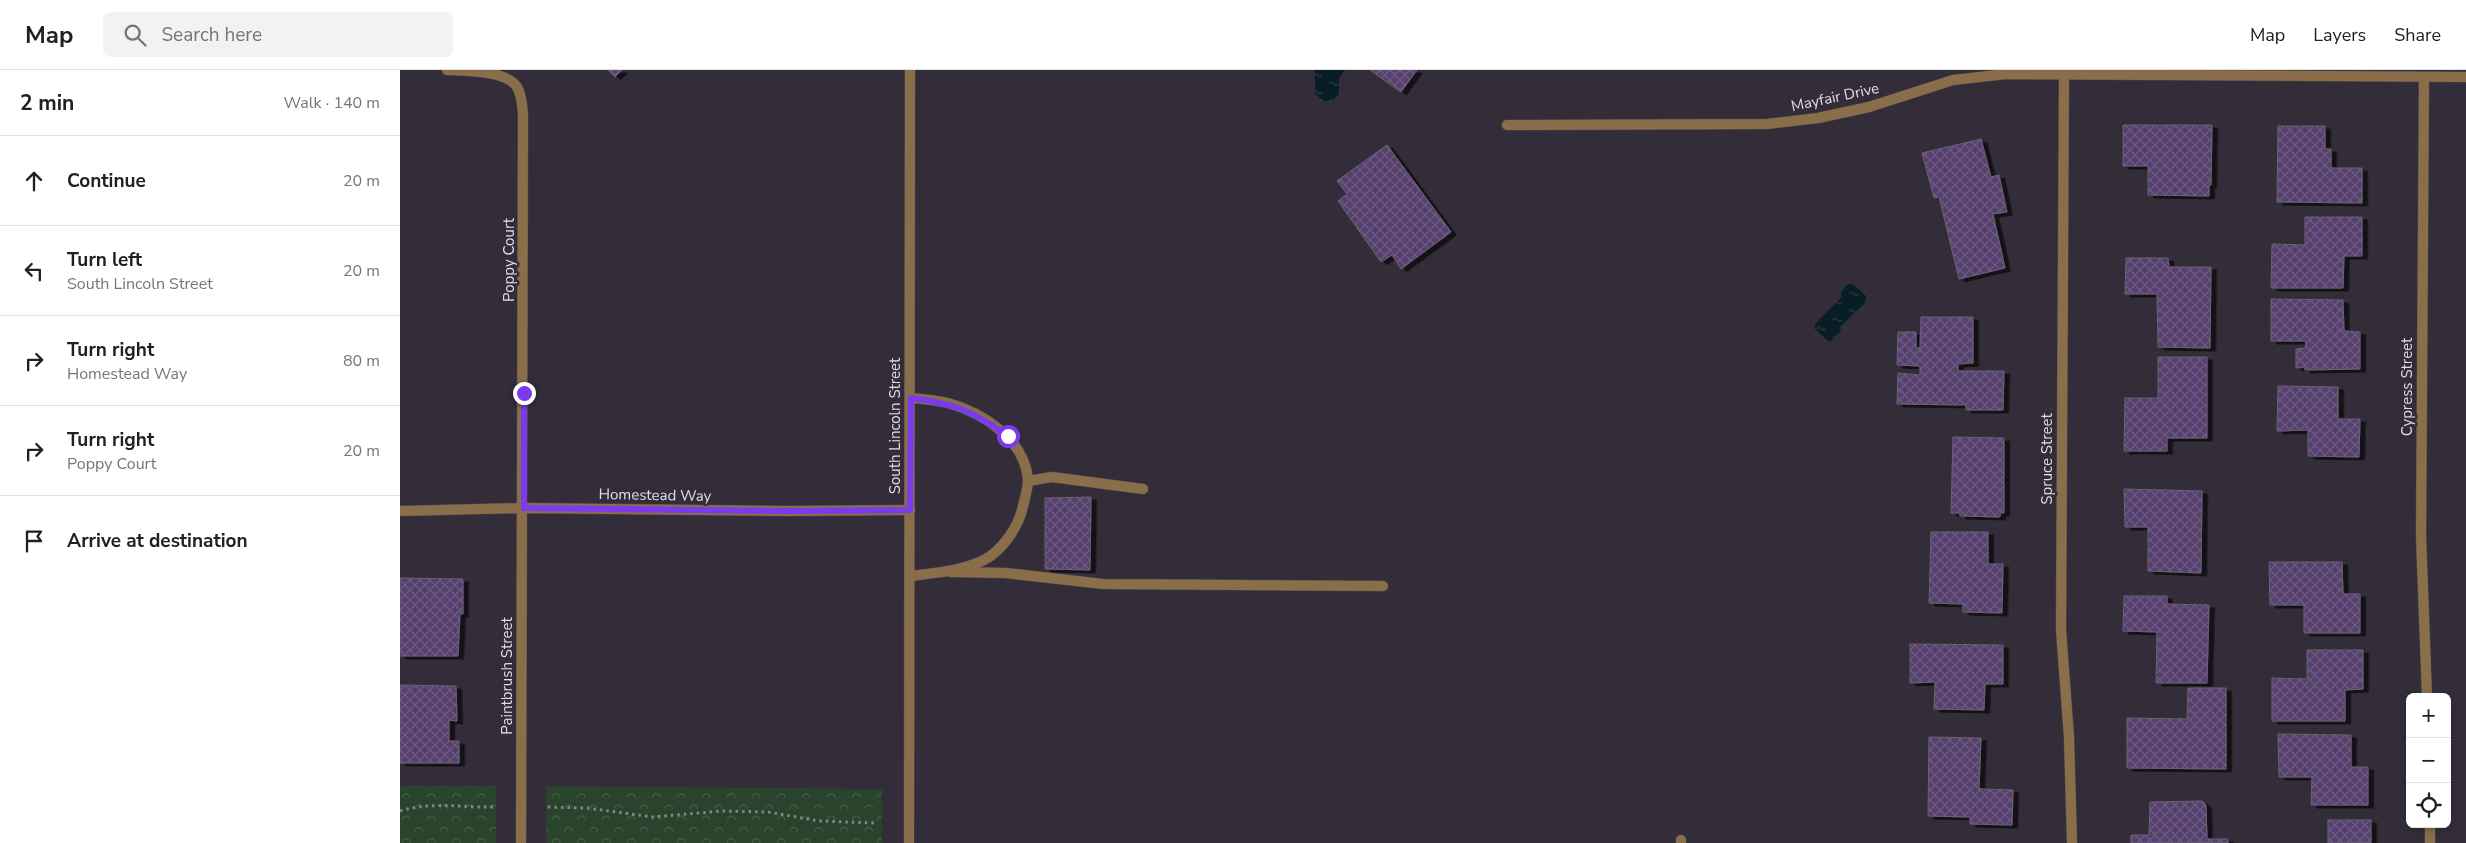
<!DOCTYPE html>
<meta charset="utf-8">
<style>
body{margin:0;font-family:"Nunito Sans",sans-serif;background:#f2f2f2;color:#202124}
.controls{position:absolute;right:15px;bottom:15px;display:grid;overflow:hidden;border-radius:8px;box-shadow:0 2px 8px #0003}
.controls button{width:45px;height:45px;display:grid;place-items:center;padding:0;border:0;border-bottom:1px solid #e0e0e0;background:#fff;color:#202124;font:25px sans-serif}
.stop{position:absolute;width:15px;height:15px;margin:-11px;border:4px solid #7c3aed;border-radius:50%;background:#fff}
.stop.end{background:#7c3aed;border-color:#fff;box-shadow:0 1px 5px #0008}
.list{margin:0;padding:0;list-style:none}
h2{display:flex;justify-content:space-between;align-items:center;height:65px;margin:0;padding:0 20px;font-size:21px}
h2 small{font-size:16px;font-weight:400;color:#757577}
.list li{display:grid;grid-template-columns:32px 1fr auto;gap:15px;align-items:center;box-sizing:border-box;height:90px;padding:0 20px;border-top:1px solid #e0e0e0}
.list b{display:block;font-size:19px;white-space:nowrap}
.list p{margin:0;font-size:16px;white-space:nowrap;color:#757577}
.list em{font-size:16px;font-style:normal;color:#757577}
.icon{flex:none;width:28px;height:28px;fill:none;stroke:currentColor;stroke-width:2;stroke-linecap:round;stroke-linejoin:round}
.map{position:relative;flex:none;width:2066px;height:773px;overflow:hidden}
header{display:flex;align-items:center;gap:30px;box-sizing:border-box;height:70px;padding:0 25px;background:#fff;border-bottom:1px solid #e0e0e0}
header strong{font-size:24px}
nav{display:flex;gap:28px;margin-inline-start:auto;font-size:18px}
.search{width:350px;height:45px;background:#f2f2f2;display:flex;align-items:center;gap:12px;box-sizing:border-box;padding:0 18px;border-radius:8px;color:#757577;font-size:19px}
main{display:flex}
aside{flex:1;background:#fff}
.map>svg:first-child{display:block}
</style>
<header>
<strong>Map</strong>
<div class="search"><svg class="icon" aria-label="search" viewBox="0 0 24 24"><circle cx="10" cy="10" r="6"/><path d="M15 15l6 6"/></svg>Search here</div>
<nav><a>Map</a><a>Layers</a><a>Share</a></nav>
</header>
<main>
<aside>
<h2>2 min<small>Walk · 140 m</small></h2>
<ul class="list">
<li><svg class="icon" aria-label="ahead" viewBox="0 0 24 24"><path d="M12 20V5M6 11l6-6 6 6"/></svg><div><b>Continue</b></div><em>20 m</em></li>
<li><svg class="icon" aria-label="left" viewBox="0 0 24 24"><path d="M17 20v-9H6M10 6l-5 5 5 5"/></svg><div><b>Turn left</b><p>South Lincoln Street</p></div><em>20 m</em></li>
<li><svg class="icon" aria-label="right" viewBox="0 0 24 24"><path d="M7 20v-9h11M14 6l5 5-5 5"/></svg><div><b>Turn right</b><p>Homestead Way</p></div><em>80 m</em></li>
<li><svg class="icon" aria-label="right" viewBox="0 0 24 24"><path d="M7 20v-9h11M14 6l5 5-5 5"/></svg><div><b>Turn right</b><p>Poppy Court</p></div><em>20 m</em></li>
<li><svg class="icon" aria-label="arrive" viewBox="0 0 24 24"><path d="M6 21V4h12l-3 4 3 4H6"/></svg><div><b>Arrive at destination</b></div></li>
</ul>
</aside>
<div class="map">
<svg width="2066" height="773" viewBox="0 0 2066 773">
<defs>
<pattern id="forest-crowns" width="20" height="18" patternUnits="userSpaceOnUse" patternTransform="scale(1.25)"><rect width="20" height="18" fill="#2a432c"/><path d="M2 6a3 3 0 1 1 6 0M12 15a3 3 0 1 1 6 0" fill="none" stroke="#495e4a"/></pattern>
<pattern id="water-ripples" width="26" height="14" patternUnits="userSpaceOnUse" patternTransform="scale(1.25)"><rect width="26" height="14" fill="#081e26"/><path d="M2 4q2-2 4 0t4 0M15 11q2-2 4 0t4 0" fill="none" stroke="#2c3e45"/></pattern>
<pattern id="building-cross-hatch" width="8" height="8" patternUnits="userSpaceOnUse" patternTransform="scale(1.25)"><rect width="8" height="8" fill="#563f6d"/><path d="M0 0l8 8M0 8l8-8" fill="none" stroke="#6e5a82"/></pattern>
<filter id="shadow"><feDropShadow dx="5.5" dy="3" stdDeviation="0" flood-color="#0009"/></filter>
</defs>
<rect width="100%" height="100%" fill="#332d3a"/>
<g fill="url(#forest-crowns)">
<rect x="0" y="716" width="96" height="57"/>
<polygon points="146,716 482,719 482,773 146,773"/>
</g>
<g fill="url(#water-ripples)">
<polygon points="915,0 945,0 939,8 939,24 932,31 924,31 915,24"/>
<polygon points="1448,214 1453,214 1466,226 1466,232 1440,257 1441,261 1431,271 1428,271 1415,259 1415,254 1441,228 1441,222"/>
</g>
<g fill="url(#building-cross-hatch)" stroke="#696371" filter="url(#shadow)">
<polygon points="208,0 222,0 215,7"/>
<polygon points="970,0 1017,0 1001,22"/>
<polygon points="1723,55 1812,55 1811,115 1809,115 1809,126 1748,125 1748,96 1723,96"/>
<polygon points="1878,56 1925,56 1925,79 1931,79 1931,98 1962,98 1962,133 1877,132"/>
<polygon points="1581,69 1591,107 1599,105 1607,142 1593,144 1605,198 1559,209 1539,127 1534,128 1522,83"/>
<polygon points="987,75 1051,162 1001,199 992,185 981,192 938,131 947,124 937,111"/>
<polygon points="1905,147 1962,147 1962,186 1944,186 1943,218 1871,218 1872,174 1905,175"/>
<polygon points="1726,188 1768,188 1769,197 1811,197 1810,278 1758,277 1757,224 1725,224"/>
<polygon points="1871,229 1943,230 1944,261 1960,262 1960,299 1905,300 1904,297 1896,298 1896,279 1905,278 1906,271 1871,271"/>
<polygon points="1521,247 1573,247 1573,293 1558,294 1558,301 1604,301 1603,340 1566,340 1566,335 1497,334 1498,303 1520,305 1520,296 1497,295 1498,262 1516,262 1516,278 1520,278"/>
<polygon points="1758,287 1807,287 1807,368 1767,368 1767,381 1724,381 1725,328 1758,328"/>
<polygon points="1878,316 1938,317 1938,349 1960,349 1959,387 1908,386 1908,360 1877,361"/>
<polygon points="1553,367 1604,368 1604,443 1600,443 1600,447 1560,446 1560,443 1551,443"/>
<polygon points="1724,419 1802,421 1801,503 1748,501 1748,457 1725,457"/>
<polygon points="691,427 690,500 645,499 645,428"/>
<polygon points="1531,462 1588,462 1588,494 1603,494 1602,543 1563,542 1563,534 1529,533"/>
<polygon points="1869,492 1942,492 1943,524 1960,524 1960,563 1904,563 1904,535 1870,535"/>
<polygon points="0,508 63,509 63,544 60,544 58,586 0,586"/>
<polygon points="1724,526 1767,526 1767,534 1809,535 1807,613 1756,613 1757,562 1723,561"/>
<polygon points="1510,574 1603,575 1603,614 1585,614 1584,640 1534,639 1535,612 1510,613"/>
<polygon points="1907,580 1963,580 1963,619 1945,620 1945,651 1872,651 1872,608 1907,609"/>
<polygon points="0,615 56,616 57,651 49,650 49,671 59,671 59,693 0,693"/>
<polygon points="1788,618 1826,618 1826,699 1727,698 1727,648 1787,649"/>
<polygon points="1878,664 1951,665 1951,697 1968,697 1968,735 1911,735 1912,707 1879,707"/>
<polygon points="1529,667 1581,668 1579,719 1613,720 1612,755 1570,754 1570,747 1528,746"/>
<polygon points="1802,731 1806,735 1807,769 1828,769 1828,773 1731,773 1731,765 1749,765 1750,732"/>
<rect x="1928" y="750" width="43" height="23"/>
</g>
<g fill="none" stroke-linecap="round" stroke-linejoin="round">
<defs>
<g id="lane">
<polyline points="628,411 652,407 743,419"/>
<polyline points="551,502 606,503 703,514 983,516"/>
<path d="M510,506C536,503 561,501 584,490C603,480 619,456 623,436C625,428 628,418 628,410C625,370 584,343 548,333C536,330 523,329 511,328"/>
</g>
<g id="street">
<path d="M47,0C65,1 106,0 117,17C122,25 122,35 123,44L121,773"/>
<polyline points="1664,4 1661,560 1669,667 1672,773"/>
<polyline points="2024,7 2021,466 2027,627"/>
<polyline points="1107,55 1367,54 1418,48 1469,37 1553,10 1606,4 2066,7"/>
<polyline points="0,441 124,438 389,441 510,440"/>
<polyline points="2030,754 2030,773"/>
<polyline points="1281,770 1281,773"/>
<polyline points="509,773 510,0"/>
</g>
</defs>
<use href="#lane" stroke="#4f4955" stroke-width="11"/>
<use href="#street" stroke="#4f4955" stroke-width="11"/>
<g stroke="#87828d" stroke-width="3" stroke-dasharray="2.5 4" stroke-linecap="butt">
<polyline points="148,737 187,738 253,747 322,741 368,742 419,751 476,753"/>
<path d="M0,741C32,731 62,738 95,737"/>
</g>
<use href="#lane" stroke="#896e49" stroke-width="10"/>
<use href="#street" stroke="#896e49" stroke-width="10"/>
</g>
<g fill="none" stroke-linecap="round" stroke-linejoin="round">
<path stroke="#7c3aed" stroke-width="6" d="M124,323V438L390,441L510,440L511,328C556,334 570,340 608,366"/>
</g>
<g text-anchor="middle" stroke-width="5" stroke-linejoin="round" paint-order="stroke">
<g font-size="15" fill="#e0dde5" stroke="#332d3a">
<text transform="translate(1435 27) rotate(-12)" y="5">Mayfair Drive</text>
<text transform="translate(109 190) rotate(-90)" y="5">Poppy Court</text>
<text transform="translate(2007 317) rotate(-90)" y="5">Cypress Street</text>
<text transform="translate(495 356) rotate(-90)" y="5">South Lincoln Street</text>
<text transform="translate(1647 389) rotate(-90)" y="5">Spruce Street</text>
<text transform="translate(255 425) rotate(1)" y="5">Homestead Way</text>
<text transform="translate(107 606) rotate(-90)" y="5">Paintbrush Street</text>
</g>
</g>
</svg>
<div class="controls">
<button>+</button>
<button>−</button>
<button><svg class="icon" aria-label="locate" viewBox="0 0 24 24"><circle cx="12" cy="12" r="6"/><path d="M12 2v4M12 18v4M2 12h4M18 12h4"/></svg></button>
</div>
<div class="stop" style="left:608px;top:366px"></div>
<div class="stop end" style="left:124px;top:323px"></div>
</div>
</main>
